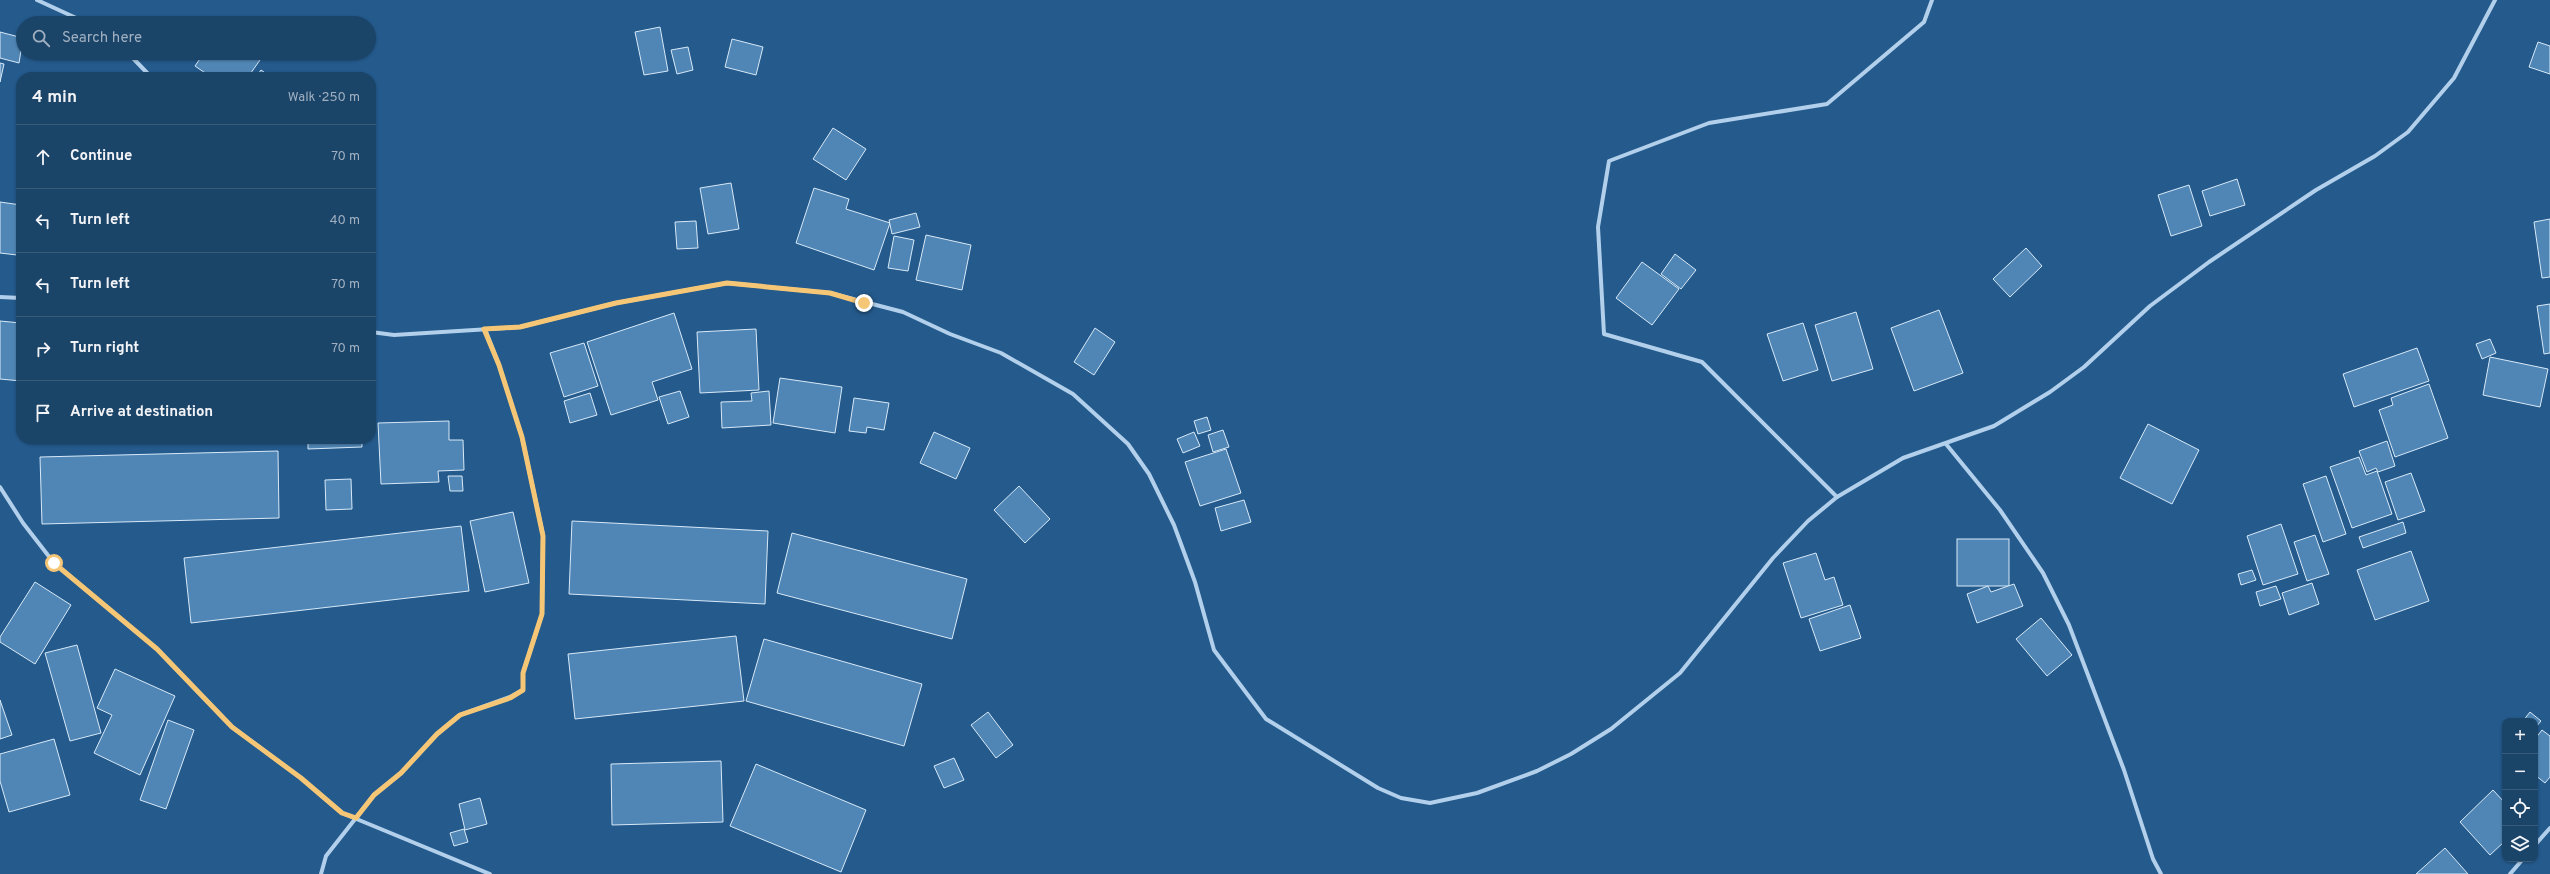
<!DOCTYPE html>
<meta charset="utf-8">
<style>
body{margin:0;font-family:Overpass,sans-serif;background:#244b6f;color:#f1f3f6}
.controls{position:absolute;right:12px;bottom:12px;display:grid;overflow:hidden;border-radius:8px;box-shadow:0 1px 3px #0004}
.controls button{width:36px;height:36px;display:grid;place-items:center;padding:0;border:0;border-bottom:1px solid #395c7d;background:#1b4469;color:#f1f3f6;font:20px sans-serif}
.stop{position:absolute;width:12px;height:12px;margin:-9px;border:3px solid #f5c676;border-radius:50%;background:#fff}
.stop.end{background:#f5c676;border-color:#fff;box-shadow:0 1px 4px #0008}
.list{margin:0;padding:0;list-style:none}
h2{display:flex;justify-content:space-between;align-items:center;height:52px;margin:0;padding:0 16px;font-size:17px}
h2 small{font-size:13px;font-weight:400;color:#a0b0c0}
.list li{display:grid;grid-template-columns:26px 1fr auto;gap:12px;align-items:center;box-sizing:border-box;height:64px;padding:0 16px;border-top:1px solid #395c7d}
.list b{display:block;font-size:15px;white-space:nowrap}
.list em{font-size:13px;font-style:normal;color:#a0b0c0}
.icon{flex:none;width:22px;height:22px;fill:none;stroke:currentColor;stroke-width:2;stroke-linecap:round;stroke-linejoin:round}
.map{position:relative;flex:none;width:2550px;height:874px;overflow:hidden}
.search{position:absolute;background:#1b4469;box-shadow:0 1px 3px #0004;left:16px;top:16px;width:360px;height:44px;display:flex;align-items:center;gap:10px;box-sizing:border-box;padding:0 14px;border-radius:22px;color:#a0b0c0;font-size:15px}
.panel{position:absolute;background:#1b4469;box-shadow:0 1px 3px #0004;left:16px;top:72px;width:360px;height:372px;border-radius:16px}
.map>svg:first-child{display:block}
</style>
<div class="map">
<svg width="2550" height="874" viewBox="0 0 2550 874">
<rect width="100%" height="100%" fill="#245a8c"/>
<g fill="#5086b5" stroke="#d7e9f8">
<polygon points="660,27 668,71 644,75 635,32"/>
<polygon points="0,32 23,38 19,63 0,58"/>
<polygon points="732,39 763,47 756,75 725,67"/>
<polygon points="2538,42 2550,46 2550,74 2529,67"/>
<polygon points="688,47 693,70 677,74 671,50"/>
<polygon points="204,53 265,53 248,77 211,77 195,66"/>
<polygon points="0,63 4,64 0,82"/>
<polygon points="261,70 271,77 256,77"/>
<polygon points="833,128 866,149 846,180 813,159"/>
<polygon points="2237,179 2245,205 2210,216 2202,191"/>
<polygon points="731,183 739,229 708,234 700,188"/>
<polygon points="2189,185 2202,226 2171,236 2158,195"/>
<polygon points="814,188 849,199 846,209 890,223 874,270 796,243"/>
<polygon points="0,202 21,205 17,255 0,253"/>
<polygon points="916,213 920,227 892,234 889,220"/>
<polygon points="2550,219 2550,277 2542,278 2534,222"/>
<polygon points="696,221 698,248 677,249 675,222"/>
<polygon points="926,235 971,245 962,290 916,280"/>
<polygon points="894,236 914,240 908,271 888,268"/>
<polygon points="2026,248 2042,266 2010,297 1993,279"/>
<polygon points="1675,254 1696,270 1681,289 1661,274"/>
<polygon points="1642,262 1679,289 1652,325 1616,298"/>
<polygon points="2550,304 2550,353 2544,354 2537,306"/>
<polygon points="1939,310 1963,373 1914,391 1891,328"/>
<polygon points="1856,312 1873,369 1832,381 1815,325"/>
<polygon points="674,313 692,369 652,382 658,400 611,415 587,342"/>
<polygon points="0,321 21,323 21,381 0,379"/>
<polygon points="1803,323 1818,370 1783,381 1767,334"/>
<polygon points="1095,328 1115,342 1094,375 1074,362"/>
<polygon points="756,329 759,390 700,393 697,332"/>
<polygon points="2490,339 2496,353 2482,359 2476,344"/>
<polygon points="584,343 598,386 564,397 550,353"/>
<polygon points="2417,348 2429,381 2354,407 2343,374"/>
<polygon points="2490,357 2548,369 2540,407 2483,395"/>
<polygon points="780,378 842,387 835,433 773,423"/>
<polygon points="2429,384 2448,438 2395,457 2379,410 2393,405 2391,398"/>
<polygon points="680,391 689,417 668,424 659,397"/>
<polygon points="769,391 771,425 722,428 721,402 752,401 751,393"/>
<polygon points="590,393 597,415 570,423 564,401"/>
<polygon points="854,398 889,403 884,430 867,427 866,433 849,431"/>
<polygon points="1207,417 1211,430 1198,434 1194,421"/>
<polygon points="449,421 449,440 463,440 464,470 438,471 439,482 381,484 378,423"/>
<polygon points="2148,424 2199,450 2172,504 2120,478"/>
<polygon points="1223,430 1229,447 1213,452 1208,435"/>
<polygon points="934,432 970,448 956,479 920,463"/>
<polygon points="1194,432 1200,446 1183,453 1177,439"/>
<polygon points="308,439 362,439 362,447 308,449"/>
<polygon points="2387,441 2395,466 2378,472 2376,468 2367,472 2359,451"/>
<polygon points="1226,449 1241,493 1200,506 1185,462"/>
<polygon points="278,451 279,518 42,524 40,457"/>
<polygon points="2359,457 2366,475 2377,471 2392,514 2352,528 2330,467"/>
<polygon points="2411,473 2425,511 2398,520 2385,482"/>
<polygon points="448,476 462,476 463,491 450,491"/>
<polygon points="2326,476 2346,534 2323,542 2303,484"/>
<polygon points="351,479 352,509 326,510 325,480"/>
<polygon points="1019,486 1050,519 1025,543 994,510"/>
<polygon points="1244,500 1251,522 1221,531 1215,508"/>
<polygon points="513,512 529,583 485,592 470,521"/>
<polygon points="572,521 768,531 765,604 569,594"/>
<polygon points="2403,522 2406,533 2363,548 2359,537"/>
<polygon points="2281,524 2298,574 2263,585 2247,536"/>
<polygon points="461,526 469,591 191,623 184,558"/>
<polygon points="792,533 967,579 952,639 777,593"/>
<polygon points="2315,535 2329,574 2307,581 2294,542"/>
<rect x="1957" y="539" width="52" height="47"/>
<polygon points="2411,551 2429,601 2375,620 2357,570"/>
<polygon points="1816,553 1825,580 1834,577 1843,605 1801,618 1783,563"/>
<polygon points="2252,570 2256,580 2241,585 2238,574"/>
<polygon points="35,582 71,605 35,664 0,642 0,637"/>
<polygon points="2312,583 2319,604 2289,615 2282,593"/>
<polygon points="2014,584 2023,606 1977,623 1967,594 1988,586 1991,592"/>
<polygon points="2276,586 2281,599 2260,606 2256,592"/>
<polygon points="1850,605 1861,638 1820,651 1809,619"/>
<polygon points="2041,618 2072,655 2047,676 2016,639"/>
<polygon points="736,636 744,701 575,719 568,654"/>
<polygon points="764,639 922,684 904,746 746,701"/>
<polygon points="77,645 101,733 70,741 45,653"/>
<polygon points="115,669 175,696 140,775 94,753 112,715 97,708"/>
<polygon points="0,700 12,735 0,739"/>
<polygon points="988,712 1013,745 996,758 971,725"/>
<polygon points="2530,712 2541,721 2535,728 2535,721 2523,721"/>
<polygon points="168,720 194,730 166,809 140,800"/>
<polygon points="2542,730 2550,736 2550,777 2545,783 2535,775 2535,739"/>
<polygon points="54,739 70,795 9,812 0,781 0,754"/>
<polygon points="954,758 964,780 944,788 934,766"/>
<polygon points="721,761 723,822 612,825 611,764"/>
<polygon points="756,764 866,810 841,872 730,826"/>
<polygon points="2493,790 2505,803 2505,841 2490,855 2460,822"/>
<polygon points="480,798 487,824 465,830 459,804"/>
<polygon points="464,829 468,842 454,846 450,833"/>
<polygon points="2445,848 2468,874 2416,874"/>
</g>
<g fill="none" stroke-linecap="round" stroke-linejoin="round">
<g stroke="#b2d0eb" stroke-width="4">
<polyline points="37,0 87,23"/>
<polyline points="128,53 151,77"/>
<polyline points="0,297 21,298"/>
<polyline points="371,332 394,335 520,327 616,303 727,283 830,293 903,312 950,334 1001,353 1073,394 1128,444 1149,474 1174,525 1195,582 1214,650 1266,719 1378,788 1401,798 1430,803 1477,793 1537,771 1571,754 1611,729 1680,673 1773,558 1808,521 1837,497 1903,458 1994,426 2050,392 2084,367 2150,306 2209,262 2316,190 2375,156 2408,132 2454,78 2495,0"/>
<polyline points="1946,444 2000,510 2043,573 2069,625 2124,770 2153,859 2161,874"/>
<polyline points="0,487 23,523 54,563 157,649 232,727 301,778 342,813 490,874"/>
<polyline points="1837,497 1702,362 1604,334 1598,227 1609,161 1709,123 1827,104 1924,22 1932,0"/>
<polyline points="2535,845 2550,828"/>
<polyline points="321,874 326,856 374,795 401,773 437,734 460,715 510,697 523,690 523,673 542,614 543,535 522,437 499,365 485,329"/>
<polyline points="2510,874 2523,859"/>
</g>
</g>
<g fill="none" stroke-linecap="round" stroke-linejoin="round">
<polyline stroke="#f5c676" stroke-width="5" points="54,563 157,649 232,727 301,778 342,813 356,818 374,795 401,773 437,734 460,715 510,698 523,690 523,673 542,614 543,536 522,437 499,365 484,329 520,327 616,303 727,283 830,293 864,303"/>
</g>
</svg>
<div class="controls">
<button>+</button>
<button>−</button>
<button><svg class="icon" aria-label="locate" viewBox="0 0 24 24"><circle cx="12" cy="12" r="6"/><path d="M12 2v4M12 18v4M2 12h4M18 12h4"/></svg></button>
<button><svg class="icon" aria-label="layers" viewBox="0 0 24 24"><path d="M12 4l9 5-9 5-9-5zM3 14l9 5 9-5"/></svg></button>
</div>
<div class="stop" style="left:54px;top:563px"></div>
<div class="stop end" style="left:864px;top:303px"></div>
<div class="search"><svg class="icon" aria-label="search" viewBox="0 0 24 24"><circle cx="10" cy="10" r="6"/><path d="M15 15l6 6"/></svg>Search here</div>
<section class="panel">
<h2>4 min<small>Walk · 250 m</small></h2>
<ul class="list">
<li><svg class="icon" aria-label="ahead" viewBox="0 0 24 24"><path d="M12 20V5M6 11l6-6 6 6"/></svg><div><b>Continue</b></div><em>70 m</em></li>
<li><svg class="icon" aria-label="left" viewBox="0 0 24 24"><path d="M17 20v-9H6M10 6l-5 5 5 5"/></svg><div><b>Turn left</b></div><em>40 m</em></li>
<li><svg class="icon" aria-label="left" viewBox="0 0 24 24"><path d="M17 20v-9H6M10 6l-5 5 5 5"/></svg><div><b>Turn left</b></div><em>70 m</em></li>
<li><svg class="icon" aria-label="right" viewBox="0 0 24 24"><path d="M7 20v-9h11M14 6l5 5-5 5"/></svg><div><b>Turn right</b></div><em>70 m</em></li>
<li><svg class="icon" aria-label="arrive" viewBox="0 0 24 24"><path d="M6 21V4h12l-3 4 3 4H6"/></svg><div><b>Arrive at destination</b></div></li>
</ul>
</section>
</div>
